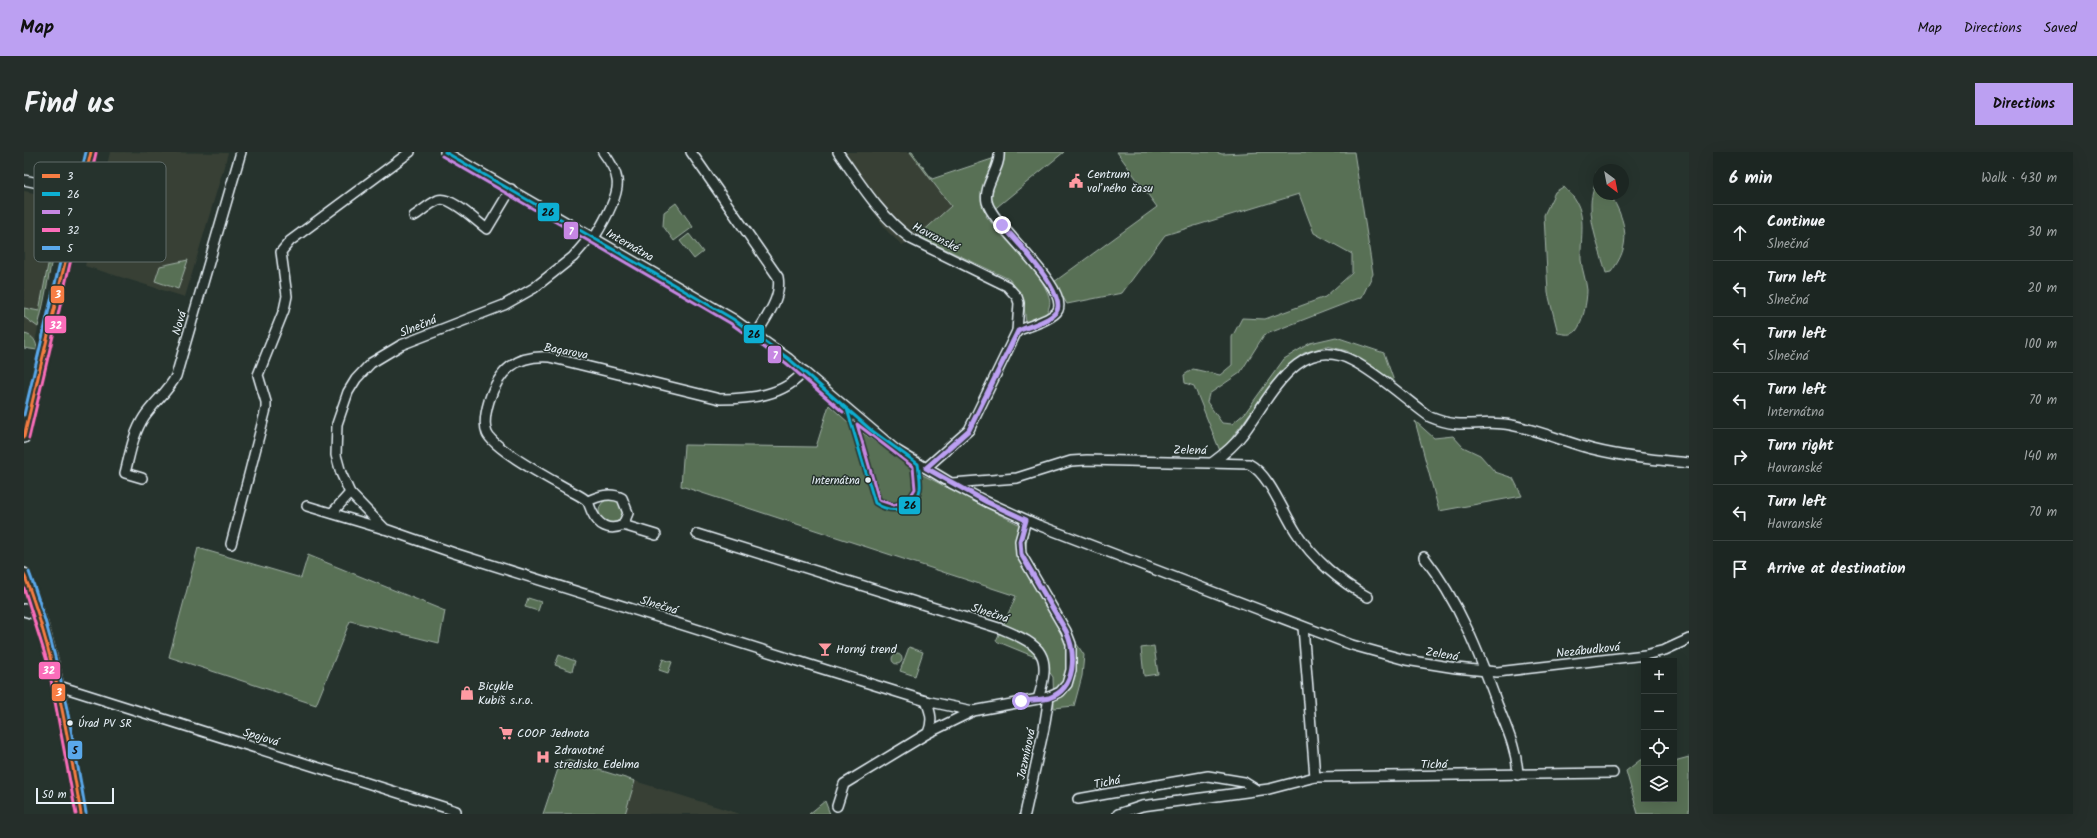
<!DOCTYPE html>
<meta charset="utf-8">
<style>
body{margin:0;font-family:Kalam,sans-serif;background:#252e2a;color:#f1f3f6}
.controls{position:absolute;right:12px;bottom:12px;display:grid;overflow:hidden;border-radius:0px;box-shadow:0 4px 16px #0002}
.controls button{width:36px;height:36px;display:grid;place-items:center;padding:0;border:0;border-bottom:1px solid #3a4340;background:#1c2622;color:#f1f3f6;font:20px sans-serif}
.compass{position:absolute;left:1569px;top:12px;width:36px;height:36px;border-radius:50%;background:#1c2622;box-shadow:0 4px 16px #0002;rotate:148deg}
.scale{position:absolute;left:12px;bottom:10px;width:78px;box-sizing:border-box;padding-left:4px;border:2px solid #e8f1f8;border-top:0;font-size:11px;line-height:14px;white-space:nowrap;color:#e8f1f8;-webkit-text-stroke:3px #26332d;paint-order:stroke}
.stop{position:absolute;width:12px;height:12px;margin:-9px;border:3px solid #bca0f2;border-radius:50%;background:#fff}
.stop.end{background:#bca0f2;border-color:#fff;box-shadow:0 1px 4px #0008}
.list{margin:0;padding:0;list-style:none}
h2{display:flex;justify-content:space-between;align-items:center;height:52px;margin:0;padding:0 16px;font-size:17px}
h2 small{font-size:13px;font-weight:400;color:#a0a5a5}
.list li{display:grid;grid-template-columns:26px 1fr auto;gap:12px;align-items:center;box-sizing:border-box;height:56px;padding:0 16px;border-top:1px solid #3a4340}
.list b{display:block;font-size:15px;white-space:nowrap}
.list p{margin:0;font-size:13px;white-space:nowrap;color:#a0a5a5}
.list em{font-size:13px;font-style:normal;color:#a0a5a5}
.icon{flex:none;width:22px;height:22px;fill:none;stroke:currentColor;stroke-width:2;stroke-linecap:round;stroke-linejoin:round}
.map{position:relative;flex:none;width:1665px;height:662px;overflow:hidden;border-radius:0px}
header{display:flex;align-items:center;gap:24px;box-sizing:border-box;height:56px;padding:0 20px;background:#bca0f2;color:#111}
header strong{font-size:19px}
nav{display:flex;gap:22px;margin-inline-start:auto;font-size:14px}
.intro{display:flex;align-items:center;justify-content:space-between;box-sizing:border-box;height:96px;padding:0 24px}
h1{margin:0;font-size:28px}
.button{padding:10px 18px;border-radius:0px;background:#bca0f2;color:#111;font-size:14px;font-weight:700}
main{display:flex;gap:24px;padding:0 24px}
aside{flex:1;background:#1c2622;border-radius:0px;box-shadow:0 4px 16px #0002}
.map>svg:first-child{display:block}
</style>
<header>
<strong>Map</strong>
<nav><a>Map</a><a>Directions</a><a>Saved</a></nav>
</header>
<div class="intro"><h1>Find us</h1><a class="button">Directions</a></div>
<main>
<div class="map">
<svg width="1665" height="662" viewBox="0 0 1665 662">
<rect width="100%" height="100%" fill="#26332d"/>
<filter id="ink" filterUnits="userSpaceOnUse"><feTurbulence type="fractalNoise" baseFrequency=".025" numOctaves="2"/><feDisplacementMap in="SourceGraphic" scale="8" xChannelSelector="R" yChannelSelector="G"/><feConvolveMatrix kernelMatrix="1 2 1 2 8 2 1 2 1" color-interpolation-filters="sRGB"/></filter>
<g filter="url(#ink)">
<g fill="#384136">
<polygon points="86,0 204,1 161,145 61,114"/>
<polygon points="807,0 886,0 927,54 894,84 878,93 864,80"/>
<polygon points="0,39 30,45 35,50 38,58 27,108 26,125 9,198 0,196"/>
<polygon points="611,629 716,662 601,662"/>
</g>
<g fill="#597055" stroke="#a0b0a6">
<path d="M886,0H888L908,27L968,7L978,0H1040L962,64C979,86 1018,120 1025,145C1027,151 1025,157 1022,162L1002,171L999,146L985,127L894,84L927,54Z"/>
<polygon points="1093,0 1191,0 1198,2 1238,0 1330,0 1349,122 1338,145 1240,183 1216,221 1185,242 1183,250 1198,271 1208,272 1221,261 1260,207 1286,191 1312,185 1360,201 1371,232 1323,199 1303,194 1280,201 1259,217 1204,291 1196,299 1170,234 1161,231 1160,223 1169,217 1196,223 1208,213 1208,185 1218,166 1241,167 1301,145 1328,121 1328,102 1290,81 1275,42 1141,83 1098,141 1043,152 1030,130 1133,55"/>
<path d="M1573,19H1575V42H1586C1603,71 1608,93 1587,120L1582,121C1576,98 1566,75 1567,52C1567,41 1573,30 1573,19Z"/>
<path d="M1539,35C1566,56 1556,79 1557,108C1558,118 1562,128 1563,138C1563,149 1559,171 1552,179C1547,184 1540,182 1534,181L1524,141L1520,63L1531,40Z"/>
<polygon points="652,51 669,75 650,89 639,74 640,60"/>
<path d="M30,82L33,83C26,113 22,144 14,175L0,165V156L15,159Z"/>
<polygon points="665,82 679,100 670,107 656,89"/>
<polygon points="164,108 154,137 131,129 136,114"/>
<path d="M0,182C9,183 13,190 13,198L0,196Z"/>
<polygon points="805,253 826,272 899,323 1004,377 1000,412 1060,503 1058,524 1050,554 1030,556 1029,525 1016,507 972,489 992,444 657,334 660,293 792,295"/>
<polygon points="1391,269 1410,286 1429,284 1439,295 1456,303 1471,320 1489,326 1498,344 1415,359"/>
<circle cx="587" cy="359" r="12"/>
<polygon points="174,396 277,426 284,403 421,459 415,491 326,469 292,553 145,505"/>
<polygon points="504,446 517,450 514,459 501,455"/>
<polygon points="1130,494 1134,522 1120,524 1117,496"/>
<polygon points="885,495 899,500 891,524 876,519"/>
<circle cx="873" cy="507" r="5"/>
<polygon points="535,503 551,509 548,519 531,513"/>
<polygon points="639,507 648,510 644,521 635,518"/>
<polygon points="1665,605 1665,662 1614,662 1602,619 1616,608 1620,608 1620,647 1650,647 1650,609"/>
<polygon points="543,608 611,629 601,662 519,662 536,611"/>
<polygon points="801,649 806,662 785,662"/>
</g>
<g fill="none" stroke-linecap="round" stroke-linejoin="round">
<defs>
<g id="minor">
<polyline points="421,0 709,167 765,207 872,298 927,331 963,350 1014,373 1328,493 1382,508 1432,516 1473,520 1621,503 1641,498 1665,487"/>
<path d="M667,0L754,125C758,146 742,165 732,183"/>
<path d="M814,0C836,31 856,64 887,87L983,134L993,145L995,151L993,179L945,278L902,316"/>
<path d="M975,0C977,17 959,32 963,50C969,74 1044,134 1034,158C1030,167 1002,175 993,179"/>
<polyline points="0,28 57,40"/>
<path d="M390,64C398,59 405,52 414,48C426,43 453,70 463,77L487,37"/>
<polyline points="567,84 549,105 510,136 480,153 377,193 347,211 332,227 324,240 313,272 312,303 317,321 326,341 361,377 430,401 783,512 902,549 949,559"/>
<path d="M570,86C578,73 596,43 593,28C592,18 585,8 579,0"/>
<path d="M1189,310C1200,302 1210,294 1218,283C1245,248 1274,179 1329,209C1356,223 1381,247 1406,265C1439,279 1456,267 1487,273C1514,278 1541,290 1568,297C1600,305 1633,308 1665,311"/>
<path d="M118,326L101,321C106,302 109,282 120,265C130,250 144,240 152,224L217,0"/>
<path d="M928,331L993,326L1047,309L1063,308L1225,312C1245,322 1259,360 1272,380C1289,407 1316,430 1344,445"/>
<path d="M564,349C575,344 586,340 598,346L604,361L599,373C585,380 574,373 568,360C566,356 565,351 563,349C559,345 552,342 547,339C530,329 470,298 463,281C459,271 462,259 465,249C475,218 492,203 525,205L696,247C725,247 761,244 780,219"/>
<polyline points="283,354 360,377"/>
<polyline points="308,361 326,341"/>
<polyline points="599,373 632,383"/>
<path d="M673,382L978,477C1019,494 1028,503 1014,547"/>
<polyline points="207,392 242,257 242,250 234,223 260,158 263,144 257,100 266,89 386,0"/>
<path d="M1400,405C1435,450 1455,501 1474,554C1483,577 1493,598 1494,623"/>
<polyline points="1279,475 1291,625"/>
<polyline points="35,534 432,659"/>
<polyline points="904,581 949,559 1025,545 1036,540 1043,532 1047,518 1047,492 1042,479 997,402 996,389 1002,368"/>
<polyline points="1054,647 1184,624 1220,630 1233,638"/>
<path d="M813,654L820,632L904,581C909,569 907,561 902,549"/>
<polyline points="1001,662 1020,576 1025,545"/>
<polyline points="1094,662 1118,654 1245,637 1291,625 1589,621"/>
</g>
<g id="tertiary">
<polyline points="0,285 67,0"/>
<path d="M0,422C32,499 43,581 57,662"/>
<polyline points="0,458 13,462"/>
</g>
</defs>
<use href="#minor" stroke="#e8f1f8" stroke-width="12"/>
<use href="#tertiary" stroke="#e8f1f8" stroke-width="14"/>
<use href="#minor" stroke="#26332d" stroke-width="9"/>
<use href="#tertiary" stroke="#26332d" stroke-width="11"/>
<defs>
<g id="bus-1">
<polyline points="0,285 67,0"/>
<path d="M0,422C30,500 43,580 57,662"/>
</g>
<g id="bus-2">
<polyline points="421,0 709,167 765,207 823,257"/>
<path d="M823,257L847,278L894,312C895,320 897,329 896,337C892,360 867,362 851,351Z"/>
</g>
<g id="bus-3">
<polyline points="418,4 706,171 762,211 819,260"/>
<polygon points="833,272 889,315 891,337 884,348 870,353 855,348"/>
</g>
<g id="bus-4">
<polyline points="5,286 72,1"/>
<polyline points="0,436 24,512 52,662"/>
</g>
<g id="bus-5">
<polyline points="0,263 62,0"/>
<path d="M5,420C34,498 48,579 62,661"/>
</g>
</defs>
<use href="#bus-1" stroke="#26332d" stroke-width="6"/>
<use href="#bus-2" stroke="#26332d" stroke-width="6"/>
<use href="#bus-3" stroke="#26332d" stroke-width="6"/>
<use href="#bus-4" stroke="#26332d" stroke-width="6"/>
<use href="#bus-5" stroke="#26332d" stroke-width="6"/>
<use href="#bus-1" stroke="#f77d43" stroke-width="3"/>
<use href="#bus-2" stroke="#0dafd3" stroke-width="3"/>
<use href="#bus-3" stroke="#c787e3" stroke-width="3"/>
<use href="#bus-4" stroke="#fb6dba" stroke-width="3"/>
<use href="#bus-5" stroke="#5aa8eb" stroke-width="3"/>
</g>
</g>
<g fill="none" stroke-linecap="round" stroke-linejoin="round" filter="url(#ink)">
<path stroke="#bca0f2" stroke-width="5" d="M978,73C989,85 1045,144 1032,160C1024,170 1005,174 994,179L945,278L902,316L963,350L1002,368L996,389L997,402L1042,479C1052,501 1053,536 1025,546C1016,548 1006,548 997,549"/>
</g>
<defs>
<symbol id="civic-bare" viewBox="-9 -9 18 18"><path d="M-.6-6.5H3V-4.5H.6V-3L4-1V1h2V6H-6V1h2V-1L-.6-3ZM-1.2 2.5V6h2.4V2.5Z" fill="#ff9aa2" stroke="#26332d" stroke-width="2.5" paint-order="stroke"/></symbol>
<symbol id="bar-bare" viewBox="-9 -9 18 18"><path d="M-6-5H6L.8 .8V4.5H3.5V6h-7V4.5H-.8V.8Z" fill="#ff9aa2" stroke="#26332d" stroke-width="2.5" paint-order="stroke"/></symbol>
<symbol id="shop-bare" viewBox="-9 -9 18 18"><path d="M-5-2.5h2.3a2.7 3.5 0 0 1 5.4 0H5L5.5 6h-11ZM-1.5-2.5h3a1.5 2.3 0 0 0-3 0Z" fill="#ff9aa2" stroke="#26332d" stroke-width="2.5" paint-order="stroke"/></symbol>
<symbol id="supermarket-bare" viewBox="-9 -9 18 18"><path d="M-6-5.5h2.5l.6 2H6L4.5 2H-2.5L-4.4-4H-6ZM-1.5 3.2a1.3 1.3 0 1 0 .1 0ZM3 3.2a1.3 1.3 0 1 0 .1 0Z" fill="#ff9aa2" stroke="#26332d" stroke-width="2.5" paint-order="stroke"/></symbol>
<symbol id="hospital-bare" viewBox="-9 -9 18 18"><path d="M-5-5h3v3.5h4V-5h3V5h-3V1.5h-4V5h-3Z" fill="#ff9aa2" stroke="#26332d" stroke-width="2.5" paint-order="stroke"/></symbol>
</defs>
<g fill-rule="evenodd">
<use href="#civic-bare" x="1042" y="19" width="20" height="20"/>
<use href="#bar-bare" x="791" y="487" width="20" height="20"/>
<use href="#shop-bare" x="433" y="531" width="20" height="20"/>
<use href="#supermarket-bare" x="472" y="571" width="20" height="20"/>
<use href="#hospital-bare" x="509" y="595" width="20" height="20"/>
</g>
<g fill="#e8f1f8" stroke="#26332d" stroke-width="1.5">
<circle cx="844" cy="328" r="3.5"/>
<circle cx="46" cy="571" r="3.5"/>
</g>
<g text-anchor="middle" stroke-width="3" stroke-linejoin="round" paint-order="stroke">
<g font-size="11" fill="#e8f1f8" stroke="#26332d" text-anchor="end">
<text x="836" y="332">Internátna</text>
<text x="54" y="575" text-anchor="start">Úrad PV SR</text>
</g>
<g font-size="12" fill="#e8f1f8" stroke="#26332d" text-anchor="start">
<text x="1063" y="26">Centrum<tspan x="1063" dy="14">voľného času</tspan></text>
<text x="812" y="501">Horný trend</text>
<text x="454" y="538">Bicykle<tspan x="454" dy="14">Kubiš s.r.o.</tspan></text>
<text x="493" y="585">COOP Jednota</text>
<text x="530" y="602">Zdravotné<tspan x="530" dy="14">stredisko Edelma</tspan></text>
</g>
<g font-size="12" fill="#e8f1f8" stroke="#26332d">
<text transform="translate(912 85) rotate(27)" y="4">Havranské</text>
<text transform="translate(606 93) rotate(30)" y="4">Internátna</text>
<text transform="translate(155 171) rotate(-74)" y="4">Nová</text>
<text transform="translate(394 174) rotate(-22)" y="4">Slnečná</text>
<text transform="translate(542 199) rotate(11)" y="4">Bagarova</text>
<text transform="translate(1166 298) rotate(1)" y="4">Zelená</text>
<text transform="translate(635 453) rotate(17)" y="4">Slnečná</text>
<text transform="translate(966 461) rotate(18)" y="4">Slnečná</text>
<text transform="translate(1564 498) rotate(-6)" y="4">Nezábudková</text>
<text transform="translate(1418 502) rotate(9)" y="4">Zelená</text>
<text transform="translate(237 585) rotate(17)" y="4">Spojová</text>
<text transform="translate(1002 602) rotate(-78)" y="4">Jazmínová</text>
<text x="1410" y="616">Tichá</text>
<text transform="translate(1083 630) rotate(-11)" y="4">Tichá</text>
</g>
</g>
<rect x="10" y="10" width="132" height="100" rx="6" fill="#26332d" stroke="#606c6a" stroke-width="1"/>
<rect x="18" y="22" width="18" height="4" fill="#f77d43"/>
<rect x="18" y="40" width="18" height="4" fill="#0dafd3"/>
<rect x="18" y="58" width="18" height="4" fill="#c787e3"/>
<rect x="18" y="76" width="18" height="4" fill="#fb6dba"/>
<rect x="18" y="94" width="18" height="4" fill="#5aa8eb"/>
<g font-size="11" fill="#e8f1f8">
<text x="43" y="28">3</text>
<text x="43" y="46">26</text>
<text x="43" y="64">7</text>
<text x="43" y="82">32</text>
<text x="43" y="100">5</text>
</g>
<g stroke="#26332d" stroke-width="1.5">
<rect x="513" y="50" width="23" height="20" rx="4" fill="#0dafd3"/>
<rect x="539" y="69" width="16" height="19" rx="4" fill="#c787e3"/>
<rect x="26" y="133" width="15" height="19" rx="4" fill="#f77d43"/>
<rect x="20" y="163" width="23" height="19" rx="4" fill="#fb6dba"/>
<rect x="719" y="172" width="22" height="20" rx="4" fill="#0dafd3"/>
<rect x="743" y="193" width="15" height="19" rx="4" fill="#c787e3"/>
<rect x="874" y="344" width="23" height="19" rx="4" fill="#0dafd3"/>
<rect x="14" y="509" width="23" height="19" rx="4" fill="#fb6dba"/>
<rect x="27" y="531" width="15" height="19" rx="4" fill="#f77d43"/>
<rect x="43" y="588" width="16" height="20" rx="4" fill="#5aa8eb"/>
</g>
<g font-size="11" text-anchor="middle" font-weight="bold" fill="#fff">
<text x="547" y="83">7</text>
<text x="34" y="146">3</text>
<text x="32" y="177">32</text>
<text x="751" y="207">7</text>
<text x="25" y="522">32</text>
<text x="35" y="544">3</text>
</g>
<g font-size="11" text-anchor="middle" font-weight="bold" fill="#111">
<text x="524" y="64">26</text>
<text x="730" y="186">26</text>
<text x="886" y="357">26</text>
<text x="51" y="602">5</text>
</g>
</svg>
<div class="controls">
<button>+</button>
<button>−</button>
<button><svg class="icon" aria-label="locate" viewBox="0 0 24 24"><circle cx="12" cy="12" r="6"/><path d="M12 2v4M12 18v4M2 12h4M18 12h4"/></svg></button>
<button><svg class="icon" aria-label="layers" viewBox="0 0 24 24"><path d="M12 4l9 5-9 5-9-5zM3 14l9 5 9-5"/></svg></button>
</div>
<svg class="compass" viewBox="-18 -18 36 36"><path d="M0-13l5 13h-10z" fill="#e53935"/><path d="M0 13l5-13h-10z" fill="#a0a5a5"/></svg>
<div class="scale">50 m</div>
<div class="stop" style="left:997px;top:549px"></div>
<div class="stop end" style="left:978px;top:73px"></div>
</div>
<aside>
<h2>6 min<small>Walk · 430 m</small></h2>
<ul class="list">
<li><svg class="icon" aria-label="ahead" viewBox="0 0 24 24"><path d="M12 20V5M6 11l6-6 6 6"/></svg><div><b>Continue</b><p>Slnečná</p></div><em>30 m</em></li>
<li><svg class="icon" aria-label="left" viewBox="0 0 24 24"><path d="M17 20v-9H6M10 6l-5 5 5 5"/></svg><div><b>Turn left</b><p>Slnečná</p></div><em>20 m</em></li>
<li><svg class="icon" aria-label="left" viewBox="0 0 24 24"><path d="M17 20v-9H6M10 6l-5 5 5 5"/></svg><div><b>Turn left</b><p>Slnečná</p></div><em>100 m</em></li>
<li><svg class="icon" aria-label="left" viewBox="0 0 24 24"><path d="M17 20v-9H6M10 6l-5 5 5 5"/></svg><div><b>Turn left</b><p>Internátna</p></div><em>70 m</em></li>
<li><svg class="icon" aria-label="right" viewBox="0 0 24 24"><path d="M7 20v-9h11M14 6l5 5-5 5"/></svg><div><b>Turn right</b><p>Havranské</p></div><em>140 m</em></li>
<li><svg class="icon" aria-label="left" viewBox="0 0 24 24"><path d="M17 20v-9H6M10 6l-5 5 5 5"/></svg><div><b>Turn left</b><p>Havranské</p></div><em>70 m</em></li>
<li><svg class="icon" aria-label="arrive" viewBox="0 0 24 24"><path d="M6 21V4h12l-3 4 3 4H6"/></svg><div><b>Arrive at destination</b></div></li>
</ul>
</aside>
</main>
